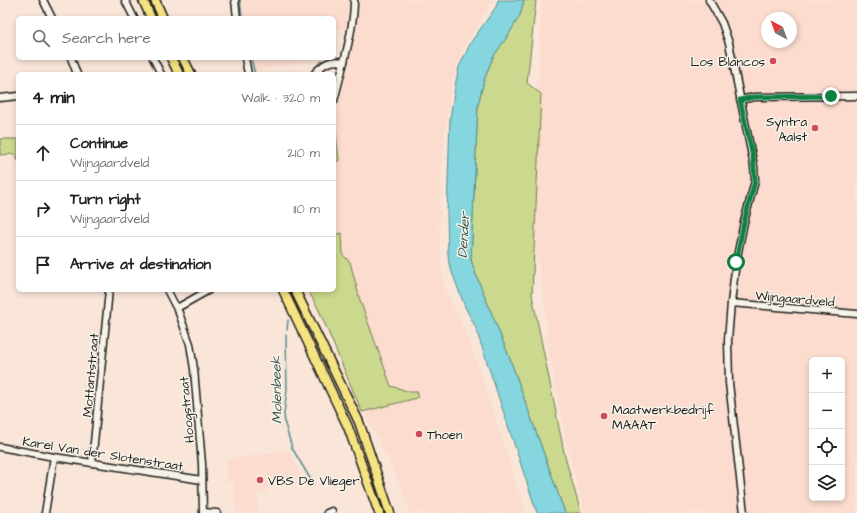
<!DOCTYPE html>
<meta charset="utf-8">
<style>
body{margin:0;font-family:"Architects Daughter",sans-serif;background:#f6f6f6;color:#222}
.controls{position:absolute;right:12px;bottom:12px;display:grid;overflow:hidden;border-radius:6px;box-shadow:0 2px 6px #0003}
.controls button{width:36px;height:36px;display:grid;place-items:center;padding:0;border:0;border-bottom:1px solid #e0e0e0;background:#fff;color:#222;font:20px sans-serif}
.compass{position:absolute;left:761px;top:12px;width:36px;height:36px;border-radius:50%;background:#fff;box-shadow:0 2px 6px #0003;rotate:319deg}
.stop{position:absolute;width:12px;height:12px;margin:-9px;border:3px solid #0b8043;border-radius:50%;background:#fff}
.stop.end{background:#0b8043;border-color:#fff;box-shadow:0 1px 4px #0008}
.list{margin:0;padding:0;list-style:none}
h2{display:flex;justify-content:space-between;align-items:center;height:52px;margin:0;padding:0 16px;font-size:17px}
h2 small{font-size:13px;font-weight:400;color:#767676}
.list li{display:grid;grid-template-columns:26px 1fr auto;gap:12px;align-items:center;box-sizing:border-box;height:56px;padding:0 16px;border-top:1px solid #e0e0e0}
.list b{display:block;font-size:15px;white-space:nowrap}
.list p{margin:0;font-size:13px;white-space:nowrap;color:#767676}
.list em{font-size:13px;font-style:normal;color:#767676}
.icon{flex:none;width:22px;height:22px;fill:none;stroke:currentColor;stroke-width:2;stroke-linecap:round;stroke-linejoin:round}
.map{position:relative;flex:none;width:857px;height:513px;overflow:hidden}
.search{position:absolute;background:#fff;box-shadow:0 2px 6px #0003;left:16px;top:16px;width:320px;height:44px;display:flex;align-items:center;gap:10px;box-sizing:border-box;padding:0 14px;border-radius:6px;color:#767676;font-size:15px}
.panel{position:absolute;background:#fff;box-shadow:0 2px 6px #0003;left:16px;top:72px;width:320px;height:220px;border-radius:6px}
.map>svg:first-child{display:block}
</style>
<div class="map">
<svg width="857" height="513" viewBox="0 0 857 513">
<rect width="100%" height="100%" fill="#f9e6d9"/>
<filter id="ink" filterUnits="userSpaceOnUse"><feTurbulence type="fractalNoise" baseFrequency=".025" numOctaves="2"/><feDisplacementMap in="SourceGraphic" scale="8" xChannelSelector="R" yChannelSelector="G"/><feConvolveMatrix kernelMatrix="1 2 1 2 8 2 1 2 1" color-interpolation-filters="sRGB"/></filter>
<g filter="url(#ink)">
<g fill="#fbdcce" fill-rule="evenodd">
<polygon points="240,0 493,0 463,49 452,83 445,129 441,182 439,230 441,266 445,287 471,345 526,513 410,513 403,491 307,290 334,290 334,126 356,32 335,28 334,30 334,18 242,18"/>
<path d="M541,0H857V513H585L572,468L546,338L548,337L544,298L539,266L538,262L536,261L534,218ZM767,18H791V42H767ZM812,360H842V498H812Z"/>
<polygon points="251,58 319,58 318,60 254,71"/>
<polygon points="289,450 301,476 291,482 266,486 267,493 257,494 257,501 259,501 258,513 236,512 234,482 226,482 226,478 227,478 226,460"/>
</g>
<g fill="#cad98d" stroke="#737a54">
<polygon points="524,0 536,0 527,83 541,94 532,295 565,457 581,513 565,513 510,359 476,275 471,260 478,105 484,80 493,57 509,34 520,15"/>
<polygon points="334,133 336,133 339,161 334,161"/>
<polygon points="0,139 18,139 18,161 15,154 0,155"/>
<polygon points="342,233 343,255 350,262 360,300 391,386 410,392 418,392 417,398 362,412 319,310 308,290 334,290 334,235"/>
</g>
<polygon fill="#85d6de" stroke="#5b8c90" points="498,0 524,0 520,15 509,34 493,57 484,80 478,105 471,260 476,275 510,359 565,513 537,513 475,326 465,307 453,275 449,264 448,254 447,214 450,118 456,81 459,67 471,42 496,7"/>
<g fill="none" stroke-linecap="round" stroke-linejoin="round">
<g stroke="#5b8c90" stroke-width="1.5">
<polyline points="240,0 242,18"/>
<polyline points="251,58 255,74"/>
<polyline points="287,330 288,320"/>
<polyline points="286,335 287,390 284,414 285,424 292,448 314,485"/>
</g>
<defs>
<g id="minor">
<polyline points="43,0 52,18"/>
<polyline points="125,0 134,18"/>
<polyline points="235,0 237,18"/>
<polyline points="709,0 722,23 729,43 754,166 755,181 744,222 736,262 731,303 728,340 729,383 744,513"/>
<polyline points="71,58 77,74"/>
<polyline points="153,58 161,74"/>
<polyline points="245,58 248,74"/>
<path d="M314,74C323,64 330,59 344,62C349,41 354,21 354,0"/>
<polyline points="0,98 18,96"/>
<polyline points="740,100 754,97 857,96"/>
<polyline points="334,101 344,62"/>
<polyline points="167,290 179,313 190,344 194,369 202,464 203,513"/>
<polyline points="731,303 857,314"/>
<polyline points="177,308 209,290"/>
<polyline points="0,447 54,457 202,480"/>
<polyline points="92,463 109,290"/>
<polyline points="203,512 217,513"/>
<polyline points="45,513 54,457"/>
<polyline points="327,513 332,511"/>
</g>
<g id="major">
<polyline points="143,0 151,18"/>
<polyline points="155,0 163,18"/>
<polyline points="171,58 179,74"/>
<polyline points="183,58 191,74"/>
<polyline points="283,290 348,427 379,513"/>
<polyline points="295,290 359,422 390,513"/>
</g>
</defs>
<use href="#minor" stroke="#1c1c1c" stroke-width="9"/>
<use href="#major" stroke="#1c1c1c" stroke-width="11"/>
<use href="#minor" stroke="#f7f3e8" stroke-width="6"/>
<use href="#major" stroke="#f5e382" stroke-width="8"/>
</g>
</g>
<g fill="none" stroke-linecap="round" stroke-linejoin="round" filter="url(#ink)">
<polyline stroke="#0b8043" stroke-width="5" points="736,262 744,222 755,181 753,157 740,100 754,97 831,96"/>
</g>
<g fill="#d1495b" stroke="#f7f3e8" stroke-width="1.5">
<circle cx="773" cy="61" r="4"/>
<circle cx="815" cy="128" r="4"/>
<circle cx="604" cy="416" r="4"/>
<circle cx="419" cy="434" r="4"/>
<circle cx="260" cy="480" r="4"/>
</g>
<g text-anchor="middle" stroke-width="3" stroke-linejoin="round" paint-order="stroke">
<g font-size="13" fill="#1c1c1c" stroke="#f7f3e8" text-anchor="start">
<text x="765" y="66" text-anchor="end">Los Blancos</text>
<text x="807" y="126" text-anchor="end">Syntra<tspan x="807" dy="15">Aalst</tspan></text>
<text x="612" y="414">Maatwerkbedrijf<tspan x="612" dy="15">MAAAT</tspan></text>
<text x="427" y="439">Thoen</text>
<text x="268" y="485">VBS De Vlieger</text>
</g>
<g font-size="13" fill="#1c1c1c" stroke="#f7f3e8">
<text transform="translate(795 298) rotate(5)" y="5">Wijngaardveld</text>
<text transform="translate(90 375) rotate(-85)" y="5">Mottantstraat</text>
<text transform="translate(186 410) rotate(-95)" y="5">Hoogstraat</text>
<text transform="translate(103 453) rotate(9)" y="5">Karel Van der Slotenstraat</text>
</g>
<g font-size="14" font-style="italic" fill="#3c5456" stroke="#f7f3e8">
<text transform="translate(463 235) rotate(-87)" y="5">Dender</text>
<text transform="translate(276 390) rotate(-91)" y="5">Molenbeek</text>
</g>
</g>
</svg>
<div class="controls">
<button>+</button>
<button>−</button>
<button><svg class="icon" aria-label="locate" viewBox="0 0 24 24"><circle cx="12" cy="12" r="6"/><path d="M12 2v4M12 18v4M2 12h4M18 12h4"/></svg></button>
<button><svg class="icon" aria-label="layers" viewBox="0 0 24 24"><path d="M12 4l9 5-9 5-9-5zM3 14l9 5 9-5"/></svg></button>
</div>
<svg class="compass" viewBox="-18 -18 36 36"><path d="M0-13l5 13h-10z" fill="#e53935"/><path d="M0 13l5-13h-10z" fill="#767676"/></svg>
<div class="stop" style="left:736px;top:262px"></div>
<div class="stop end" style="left:831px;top:96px"></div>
<div class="search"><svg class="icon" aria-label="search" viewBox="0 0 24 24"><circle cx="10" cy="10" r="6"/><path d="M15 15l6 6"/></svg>Search here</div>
<section class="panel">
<h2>4 min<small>Walk · 320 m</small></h2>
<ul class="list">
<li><svg class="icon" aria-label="ahead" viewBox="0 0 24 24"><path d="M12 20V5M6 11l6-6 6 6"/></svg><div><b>Continue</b><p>Wijngaardveld</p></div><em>210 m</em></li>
<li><svg class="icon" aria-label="right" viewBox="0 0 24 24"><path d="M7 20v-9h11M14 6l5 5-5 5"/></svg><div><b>Turn right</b><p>Wijngaardveld</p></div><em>110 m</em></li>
<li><svg class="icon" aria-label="arrive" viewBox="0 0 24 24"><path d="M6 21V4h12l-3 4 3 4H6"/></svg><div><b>Arrive at destination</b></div></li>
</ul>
</section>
</div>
